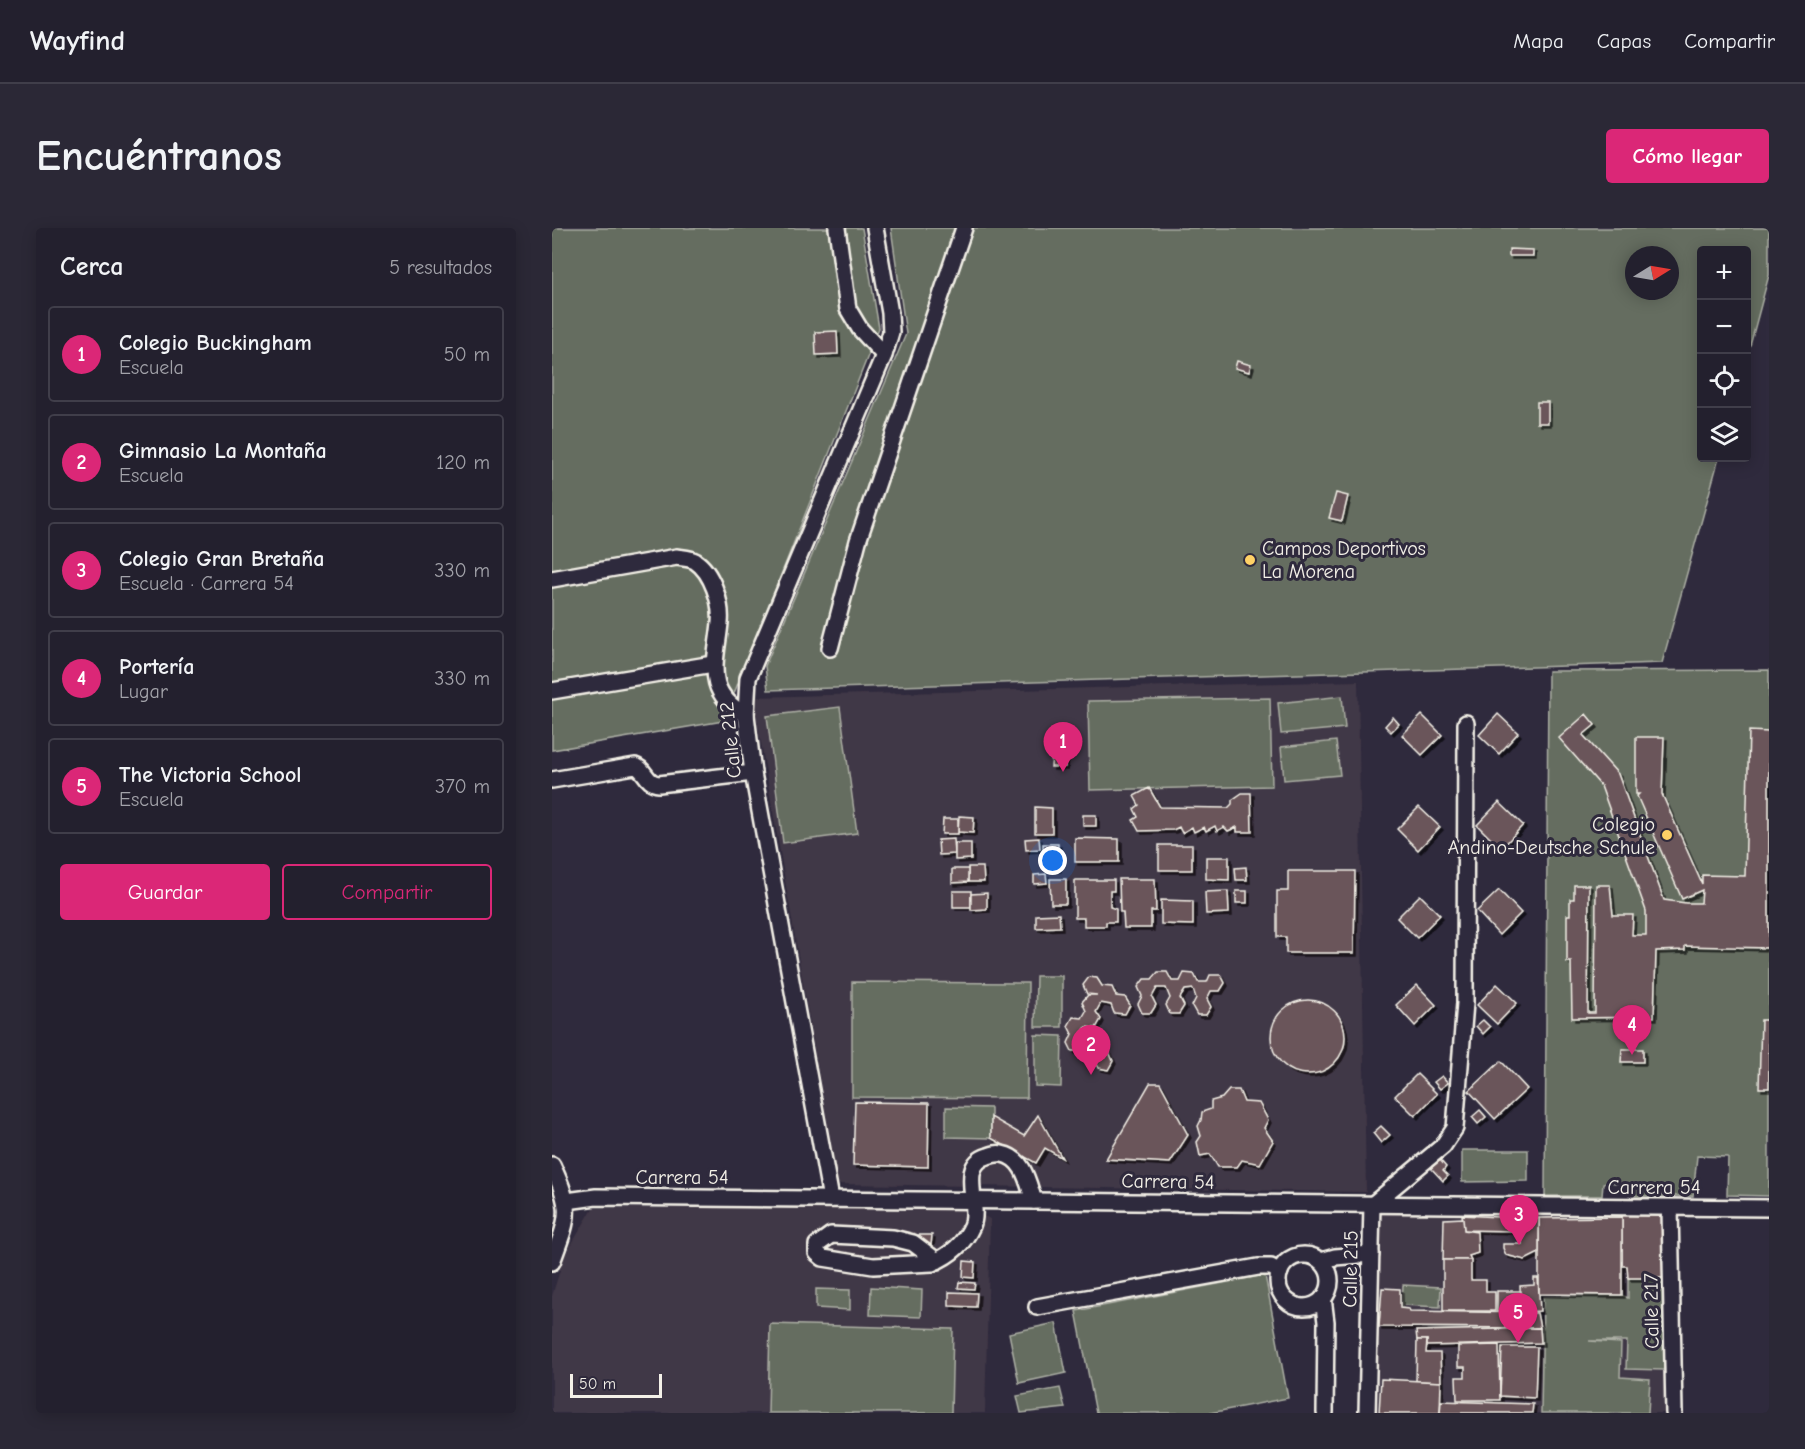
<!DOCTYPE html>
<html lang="es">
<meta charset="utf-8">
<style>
body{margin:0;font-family:"Comic Neue",sans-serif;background:#2b2836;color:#f1f3f6}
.controls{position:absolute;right:18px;top:18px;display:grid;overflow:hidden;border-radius:6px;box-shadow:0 3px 15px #0003}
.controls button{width:54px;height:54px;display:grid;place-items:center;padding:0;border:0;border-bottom:2px solid #403e4a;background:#23202e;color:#f1f3f6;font:30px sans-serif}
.compass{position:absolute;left:1073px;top:18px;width:54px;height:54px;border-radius:50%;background:#23202e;box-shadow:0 3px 15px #0003;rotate:79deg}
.scale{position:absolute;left:18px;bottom:15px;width:92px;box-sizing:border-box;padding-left:6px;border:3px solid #f4f1e8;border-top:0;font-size:16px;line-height:21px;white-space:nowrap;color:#f4f1e8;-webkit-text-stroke:4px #2f2a3d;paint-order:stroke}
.you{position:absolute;left:501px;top:633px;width:21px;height:21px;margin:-15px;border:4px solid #fff;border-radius:50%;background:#1a73e8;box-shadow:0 0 0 9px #1a73e833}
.badge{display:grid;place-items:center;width:39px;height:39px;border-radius:50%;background:#db2777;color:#fff;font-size:20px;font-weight:700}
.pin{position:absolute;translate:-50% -50px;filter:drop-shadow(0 2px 3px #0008)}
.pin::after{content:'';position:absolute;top:32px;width:21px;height:18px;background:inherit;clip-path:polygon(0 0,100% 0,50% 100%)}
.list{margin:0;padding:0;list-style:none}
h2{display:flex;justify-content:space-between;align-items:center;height:78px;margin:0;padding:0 24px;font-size:26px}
h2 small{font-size:20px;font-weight:400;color:#a3a3aa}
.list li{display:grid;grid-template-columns:39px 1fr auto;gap:18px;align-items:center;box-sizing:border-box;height:96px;margin:0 12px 12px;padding:0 12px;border:2px solid #403e4a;border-radius:6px}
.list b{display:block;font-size:22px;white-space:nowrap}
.list p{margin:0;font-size:20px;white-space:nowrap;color:#a3a3aa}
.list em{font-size:20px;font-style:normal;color:#a3a3aa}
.actions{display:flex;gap:12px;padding:18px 24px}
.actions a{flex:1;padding:14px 0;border:2px solid #db2777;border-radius:6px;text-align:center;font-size:21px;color:#db2777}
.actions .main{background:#db2777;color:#fff}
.icon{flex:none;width:33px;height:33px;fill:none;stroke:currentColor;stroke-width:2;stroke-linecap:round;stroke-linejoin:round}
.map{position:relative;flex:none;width:1217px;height:1185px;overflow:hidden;border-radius:6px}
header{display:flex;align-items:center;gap:36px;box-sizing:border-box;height:84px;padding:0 30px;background:#23202e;border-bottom:2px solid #403e4a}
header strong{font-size:28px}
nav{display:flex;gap:33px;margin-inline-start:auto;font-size:21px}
.intro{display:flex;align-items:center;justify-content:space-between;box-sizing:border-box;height:144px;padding:0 36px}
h1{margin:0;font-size:42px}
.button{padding:15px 27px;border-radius:6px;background:#db2777;color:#fff;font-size:21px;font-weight:700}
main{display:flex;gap:36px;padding:0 36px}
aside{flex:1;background:#23202e;border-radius:6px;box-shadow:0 3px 15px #0003}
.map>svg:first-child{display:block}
</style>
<header>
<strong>Wayfind</strong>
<nav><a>Mapa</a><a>Capas</a><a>Compartir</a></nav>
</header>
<div class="intro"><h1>Encuéntranos</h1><a class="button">Cómo llegar</a></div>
<main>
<aside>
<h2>Cerca<small>5 resultados</small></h2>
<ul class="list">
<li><span class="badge">1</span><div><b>Colegio Buckingham</b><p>Escuela</p></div><em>50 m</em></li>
<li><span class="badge">2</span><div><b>Gimnasio La Montaña</b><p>Escuela</p></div><em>120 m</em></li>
<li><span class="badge">3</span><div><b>Colegio Gran Bretaña</b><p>Escuela · Carrera 54</p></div><em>330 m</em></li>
<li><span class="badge">4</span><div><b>Portería</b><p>Lugar</p></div><em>330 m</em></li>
<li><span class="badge">5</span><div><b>The Victoria School</b><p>Escuela</p></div><em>370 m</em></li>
</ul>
<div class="actions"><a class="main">Guardar</a><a>Compartir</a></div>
</aside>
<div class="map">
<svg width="1217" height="1185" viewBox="0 0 1217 1185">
<defs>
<filter id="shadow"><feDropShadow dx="3" dy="3" stdDeviation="0" flood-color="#0009"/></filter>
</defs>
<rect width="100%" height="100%" fill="#2f2a3d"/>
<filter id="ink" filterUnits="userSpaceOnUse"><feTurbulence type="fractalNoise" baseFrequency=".0167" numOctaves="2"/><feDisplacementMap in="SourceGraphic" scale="12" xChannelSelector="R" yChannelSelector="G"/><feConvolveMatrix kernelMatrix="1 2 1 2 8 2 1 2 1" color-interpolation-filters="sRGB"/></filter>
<g filter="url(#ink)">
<g fill="#413746" fill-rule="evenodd">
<polygon points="806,453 814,964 286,956 201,469"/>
<polygon points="41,980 417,980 438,991 433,1185 0,1185 0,1068 12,1029"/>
<path d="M824,980L1112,985V1185H820ZM987,1066L1070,1067L1075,1069L991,1094L986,1093Z"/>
</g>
<g fill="#656d61" stroke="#acafa4" stroke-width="1.5" fill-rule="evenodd">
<polygon points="0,0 310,0 327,100 171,493 0,522"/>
<path d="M339,0H1217V47L1195,129L1194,22H1150V230H1167L1110,435L216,462L213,438L354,106ZM1082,27H1118V63H1082Z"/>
<polygon points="1217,442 1217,968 1175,967 1176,929 1145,928 1141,968 1083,968 1084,957 1055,954 1051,955 1050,968 993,968 996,443"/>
<polygon points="790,468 793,500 729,506 726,475"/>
<polygon points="718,470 720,558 538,562 536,473"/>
<polygon points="288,479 305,605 231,615 215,488"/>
<polygon points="784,513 788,547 732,552 729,519"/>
<polygon points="484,748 510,748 510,799 483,799"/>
<polygon points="300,754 476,755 475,870 300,869"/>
<polygon points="483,807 510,808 509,859 483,858"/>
<polygon points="394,879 439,880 439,910 394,909"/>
<polygon points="910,922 976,922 976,953 910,954"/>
<polygon points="713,1047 736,1170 658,1185 544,1185 524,1083"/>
<polygon points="1076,1050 1111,1050 1112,1142 1074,1141 1075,1113 1037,1113 1069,1115 1068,1149 1098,1151 1096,1185 989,1185 991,1069 1070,1067 1076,1070"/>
<polygon points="851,1057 889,1059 888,1079 850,1077"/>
<polygon points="319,1059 370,1062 369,1089 318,1087"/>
<polygon points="264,1061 298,1062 298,1082 264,1080"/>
<polygon points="504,1095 514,1145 467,1155 457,1105"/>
<polygon points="218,1096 401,1101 399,1185 216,1185"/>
<polygon points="508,1160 513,1180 469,1185 465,1168"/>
</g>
<g fill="#6b555a" stroke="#f4f1e8" stroke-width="1.5" filter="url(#shadow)">
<polygon points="957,21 981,22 981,28 957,28"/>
<polygon points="285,103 286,126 264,127 263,104"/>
<polygon points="685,133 699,137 697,144 683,140"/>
<rect x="985" y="174" width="11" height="21"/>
<polygon points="784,265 796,268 790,293 777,290"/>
<polygon points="946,486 966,505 947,526 927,507"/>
<polygon points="1034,486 1043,497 1031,507 1066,546 1112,672 1134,675 1149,675 1150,662 1130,671 1085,568 1087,566 1084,566 1084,509 1112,509 1110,566 1150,656 1150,647 1193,648 1197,503 1217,504 1217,720 1133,718 1133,722 1104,723 1102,789 1020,790 1019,734 1015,734 1015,687 1018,687 1018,671 1022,671 1022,657 1037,657 1036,785 1043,785 1044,657 1058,657 1061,687 1081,687 1080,707 1094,707 1094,683 1049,558 1007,510"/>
<polygon points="870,487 890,507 870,527 850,507"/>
<polygon points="841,489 847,496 839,504 833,498"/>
<polygon points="500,523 514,524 513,539 499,539"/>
<polygon points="597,560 608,579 676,580 680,576 680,572 690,565 699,565 700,604 685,604 685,599 676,603 672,599 665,603 663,598 654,603 652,599 642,604 640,599 630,605 627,599 621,602 587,603 581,592 586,589 582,581 587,577 582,568"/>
<polygon points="947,574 971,597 949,621 925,597"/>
<polygon points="483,579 500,580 500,605 483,605"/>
<polygon points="867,579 888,599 866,622 845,601"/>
<rect x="531" y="587" width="13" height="11"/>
<polygon points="407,588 422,589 421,605 406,604"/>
<polygon points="391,591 406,591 406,606 390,606"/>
<polygon points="487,610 488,621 474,622 473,611"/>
<polygon points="523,610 567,611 567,634 523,634"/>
<polygon points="402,611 403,626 387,627 386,612"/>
<polygon points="403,615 419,615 419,631 403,632"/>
<polygon points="491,616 506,616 506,641 492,641"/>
<rect x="607" y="617" width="33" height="25"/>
<polygon points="654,629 677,629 677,652 654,651"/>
<polygon points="416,639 431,639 432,654 416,654"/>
<polygon points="694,639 695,652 684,652 683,640"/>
<polygon points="400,641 416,641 416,654 400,655"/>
<polygon points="736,643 803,643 802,725 734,725 734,709 725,709 725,663 736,663"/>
<polygon points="494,646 495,655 482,656 482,647"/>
<polygon points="498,651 514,651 514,676 499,676"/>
<polygon points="567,651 603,651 604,683 599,683 599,700 572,700 571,684 568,684"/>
<polygon points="523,652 562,652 562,663 558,663 558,679 564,681 564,694 554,694 554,698 532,698 532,690 523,690"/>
<polygon points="947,662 969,685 947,707 925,683"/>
<rect x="401" y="663" width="18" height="16"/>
<polygon points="676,663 677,685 654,686 653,664"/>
<rect x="684" y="663" width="11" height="12"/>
<polygon points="435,665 435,681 419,682 419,666"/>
<polygon points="868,667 888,687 865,710 845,690"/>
<polygon points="609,672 641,673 641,697 609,696"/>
<polygon points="507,686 508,699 484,700 484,687"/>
<polygon points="606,744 615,744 620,753 628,753 632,745 642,746 646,754 655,754 658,747 669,747 673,755 668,763 659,763 655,771 659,779 654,787 645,787 640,778 644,770 641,761 633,762 628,770 632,778 627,786 618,786 614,777 618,770 614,760 605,760 600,769 604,777 599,785 590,785 586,776 590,768 586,759 592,751 600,751"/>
<polygon points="537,749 545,750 550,758 560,759 564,768 573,769 578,777 573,786 562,785 559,777 549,775 544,784 549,791 544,800 534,799 529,807 534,814 544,815 548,824 557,824 561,833 556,842 547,840 543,833 534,831 529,823 520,823 516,815 520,806 516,798 521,789 530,790 534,783 530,774 536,767 545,767 535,766 531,757"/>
<polygon points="945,756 965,775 945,796 925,777"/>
<polygon points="865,757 884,777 863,798 844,777"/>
<circle cx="756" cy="809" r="37"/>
<polygon points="931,792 938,799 931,806 924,798"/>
<polygon points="1209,792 1217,792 1217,860 1207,860"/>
<polygon points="1070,821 1091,821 1091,834 1069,834"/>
<polygon points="949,833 975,861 943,891 917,863"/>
<polygon points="865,846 885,866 863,888 843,868"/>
<polygon points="890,848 896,855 888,861 882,854"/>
<polygon points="598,855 608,855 636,907 618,935 554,931"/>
<polygon points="677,862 687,862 692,874 707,875 716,892 712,900 721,913 708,936 690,932 685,939 666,939 658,926 648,928 645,914 649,908 646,898 649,892 650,884 659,881 659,873 670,870"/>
<polygon points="303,874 377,875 376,939 301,937"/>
<polygon points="928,882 934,889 926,896 920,889"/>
<polygon points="486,887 510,930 493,920 484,935 439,910 439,889 472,908"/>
<polygon points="829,898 838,907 829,915 821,905"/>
<polygon points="888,932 894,939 891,943 896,948 891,953 879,940"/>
<polygon points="1070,984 1112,985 1111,1050 1076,1050 1075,1038 1070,1038"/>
<polygon points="910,987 964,990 964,1003 912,1002"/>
<polygon points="1070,989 1070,1067 987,1066 987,990"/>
<polygon points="911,990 912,1002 925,1004 926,1025 917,1028 919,1032 891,1032 892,991"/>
<polygon points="964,990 987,990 987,1025 973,1032 954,1027 951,1020 951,1016 970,1016 970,1003 964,1003"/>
<polygon points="366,1007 380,1007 379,1017 366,1017"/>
<polygon points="891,1032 919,1032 919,1052 934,1052 934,1064 943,1064 943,1083 891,1083"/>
<polygon points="412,1033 423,1034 422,1050 411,1049"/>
<polygon points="982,1050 986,1050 988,1083 969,1084 968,1058 982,1057"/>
<polygon points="407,1054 423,1055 422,1061 406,1060"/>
<polygon points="830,1060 848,1061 848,1080 857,1081 858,1083 985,1085 988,1100 827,1099"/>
<rect x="945" y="1063" width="24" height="21"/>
<polygon points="397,1064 425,1065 424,1079 397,1078"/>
<polygon points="988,1100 989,1115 875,1118 875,1112 865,1112 864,1103"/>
<polygon points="865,1112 875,1112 874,1125 888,1125 889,1154 864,1153"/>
<polygon points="947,1117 948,1172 905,1172 904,1149 913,1149 913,1139 906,1139 906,1118"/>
<polygon points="950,1119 985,1119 983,1170 948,1168"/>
<polygon points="829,1151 889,1154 888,1185 827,1185"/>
<polygon points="889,1173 981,1176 980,1185 888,1185"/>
</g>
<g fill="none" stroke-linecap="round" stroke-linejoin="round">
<defs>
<g id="minor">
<polyline points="285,0 296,81 308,101 332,127"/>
<path d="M0,351L125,329C130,330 138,330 143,333C160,344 170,375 168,395C164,435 151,464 194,487"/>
<polyline points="278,420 306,313 412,0"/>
<polyline points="0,463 161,436"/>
<path d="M0,552L83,538C94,541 93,555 107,556L201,545"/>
<path d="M0,937C21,982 17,988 0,1034"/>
<polyline points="279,971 201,545 194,487 196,450 332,127 339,104 338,85 323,0"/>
<polyline points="15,973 44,969 1217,980"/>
<polyline points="1118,980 1122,1185"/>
<circle cx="752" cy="1053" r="26"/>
<path d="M385,1033L361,1015L341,1010L279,1007L265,1017V1025L271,1030L321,1038L380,1035C397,1028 412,1016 420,998C429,977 405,937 436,928C442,926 445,925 450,926C472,930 476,955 482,973"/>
<polyline points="769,1033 783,1029 819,1026"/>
<polyline points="771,1070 774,1094 773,1185"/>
<polyline points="485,1079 706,1039 719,1039 728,1044"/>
<polyline points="815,1185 820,977 891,918 903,900 913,775 914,495"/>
</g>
</defs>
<use href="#minor" stroke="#f4f1e8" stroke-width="20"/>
<use href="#minor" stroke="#2f2a3d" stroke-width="15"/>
</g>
</g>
<g fill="#ffd166" stroke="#2f2a3d" stroke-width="2">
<circle cx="698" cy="332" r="6"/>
<circle cx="1115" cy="607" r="6"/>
</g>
<g text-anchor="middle" stroke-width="6" stroke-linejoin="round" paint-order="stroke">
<g font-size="20" fill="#f4f1e8" stroke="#2f2a3d" text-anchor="start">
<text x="710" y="327">Campos Deportivos<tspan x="710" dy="23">La Morena</tspan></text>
<text x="1103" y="603" text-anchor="end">Colegio<tspan x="1103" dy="23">Andino-Deutsche Schule</tspan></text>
</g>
<g font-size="20" fill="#f4f1e8" stroke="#2f2a3d">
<text transform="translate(178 512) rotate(-96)" y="7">Calle 212</text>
<text x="130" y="956">Carrera 54</text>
<text transform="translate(616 953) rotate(1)" y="7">Carrera 54</text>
<text x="1102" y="966">Carrera 54</text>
<text transform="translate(798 1041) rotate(-89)" y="7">Calle 215</text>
<text transform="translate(1099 1083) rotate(-91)" y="7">Calle 217</text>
</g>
</g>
</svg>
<div class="controls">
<button>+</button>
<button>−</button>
<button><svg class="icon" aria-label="locate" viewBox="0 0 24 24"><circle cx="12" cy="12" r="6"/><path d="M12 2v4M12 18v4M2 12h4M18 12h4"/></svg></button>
<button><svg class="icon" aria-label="layers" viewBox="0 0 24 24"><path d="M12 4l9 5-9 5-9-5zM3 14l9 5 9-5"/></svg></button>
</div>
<svg class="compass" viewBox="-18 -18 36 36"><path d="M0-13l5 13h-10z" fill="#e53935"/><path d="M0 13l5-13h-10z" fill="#a3a3aa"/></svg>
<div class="scale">50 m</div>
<div class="you"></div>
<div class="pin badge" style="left:511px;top:544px">1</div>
<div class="pin badge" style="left:539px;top:847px">2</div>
<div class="pin badge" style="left:967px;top:1017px">3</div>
<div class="pin badge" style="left:1080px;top:827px">4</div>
<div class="pin badge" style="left:966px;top:1115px">5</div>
</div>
</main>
